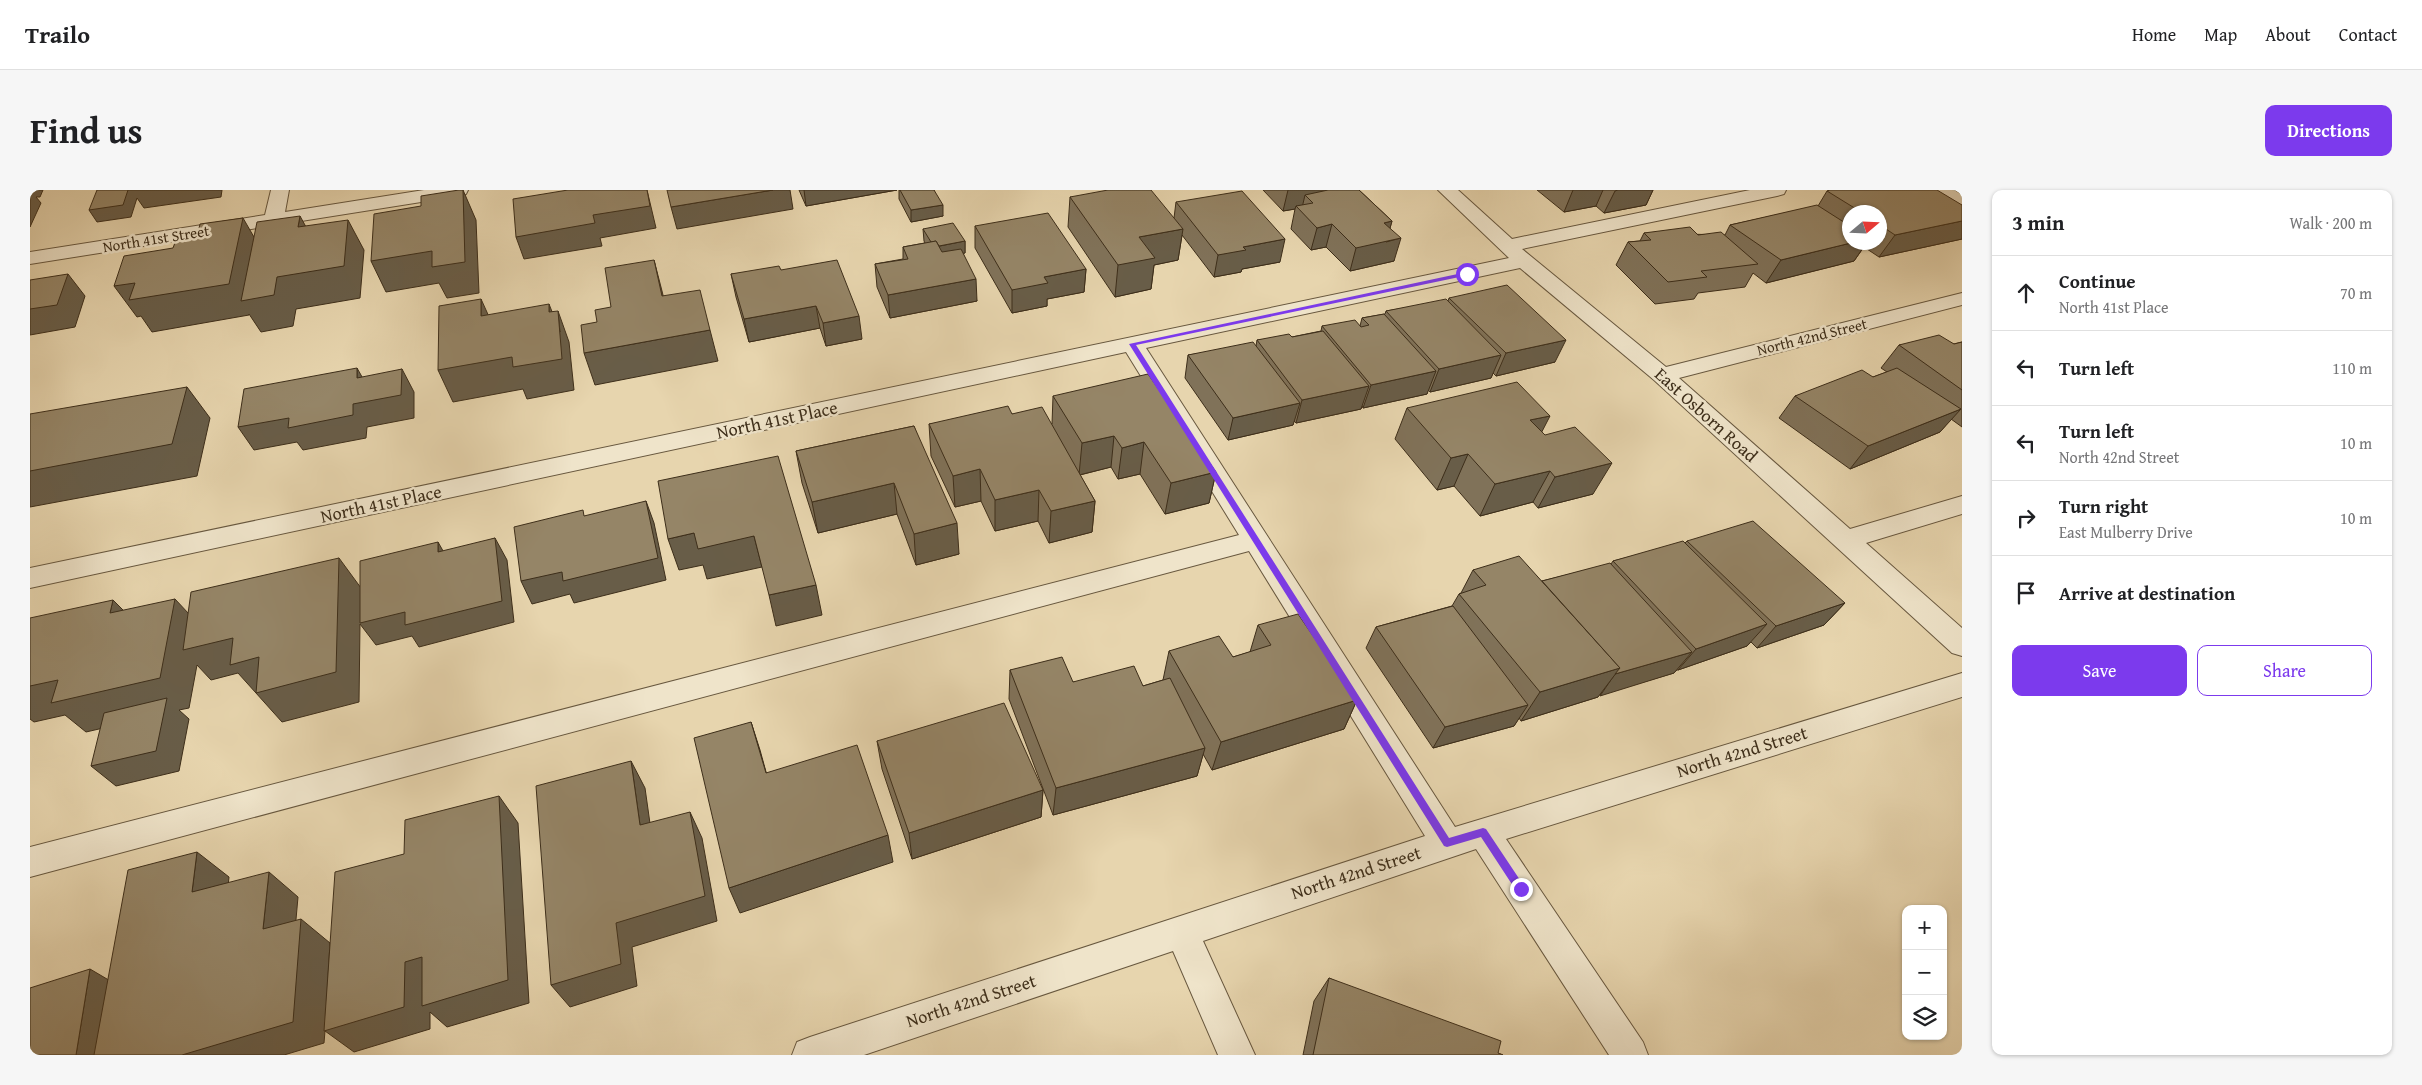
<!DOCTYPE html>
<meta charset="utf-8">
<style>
body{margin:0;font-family:"Gentium Book Plus",serif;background:#f6f6f6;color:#202124}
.controls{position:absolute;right:15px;bottom:15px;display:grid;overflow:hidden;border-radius:10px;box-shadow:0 1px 4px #0004}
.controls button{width:45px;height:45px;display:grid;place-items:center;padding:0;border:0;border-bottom:1px solid #e0e0e0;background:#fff;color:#202124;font:25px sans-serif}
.compass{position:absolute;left:1812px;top:15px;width:45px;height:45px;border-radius:50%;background:#fff;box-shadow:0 1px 4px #0004;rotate:71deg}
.stop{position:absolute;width:15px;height:15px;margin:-11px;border:4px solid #7c3aed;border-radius:50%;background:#fff}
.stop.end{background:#7c3aed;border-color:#fff;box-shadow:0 1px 5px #0008}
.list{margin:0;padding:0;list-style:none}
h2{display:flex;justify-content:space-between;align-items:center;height:65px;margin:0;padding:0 20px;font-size:21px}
h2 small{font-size:16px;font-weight:400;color:#757577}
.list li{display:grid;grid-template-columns:32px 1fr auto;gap:15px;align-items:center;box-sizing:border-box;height:75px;padding:0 20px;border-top:1px solid #e0e0e0}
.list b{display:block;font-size:19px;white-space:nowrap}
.list p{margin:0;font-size:16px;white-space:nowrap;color:#757577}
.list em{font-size:16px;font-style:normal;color:#757577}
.actions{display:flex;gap:10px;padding:15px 20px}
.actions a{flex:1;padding:11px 0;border:1px solid #7c3aed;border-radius:10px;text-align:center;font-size:18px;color:#7c3aed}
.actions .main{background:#7c3aed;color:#fff}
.icon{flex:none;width:28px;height:28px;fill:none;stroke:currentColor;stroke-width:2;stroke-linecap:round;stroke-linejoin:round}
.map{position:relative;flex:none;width:1932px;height:865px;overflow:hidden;border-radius:10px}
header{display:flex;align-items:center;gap:30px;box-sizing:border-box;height:70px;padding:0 25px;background:#fff;border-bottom:1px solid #e0e0e0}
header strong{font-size:24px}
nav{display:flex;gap:28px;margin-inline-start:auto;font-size:18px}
.intro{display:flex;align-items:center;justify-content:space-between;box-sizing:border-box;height:120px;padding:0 30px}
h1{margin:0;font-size:35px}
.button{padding:12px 22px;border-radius:10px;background:#7c3aed;color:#fff;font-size:18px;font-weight:700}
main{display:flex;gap:30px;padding:0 30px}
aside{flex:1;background:#fff;border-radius:10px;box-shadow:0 1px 4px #0004}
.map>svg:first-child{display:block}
</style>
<header>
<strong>Trailo</strong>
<nav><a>Home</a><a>Map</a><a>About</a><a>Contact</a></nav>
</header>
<div class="intro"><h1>Find us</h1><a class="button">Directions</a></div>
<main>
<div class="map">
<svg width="1932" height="865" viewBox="0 0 1932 865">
<rect width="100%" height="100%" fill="#e7d5ae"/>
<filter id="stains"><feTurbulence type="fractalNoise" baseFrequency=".004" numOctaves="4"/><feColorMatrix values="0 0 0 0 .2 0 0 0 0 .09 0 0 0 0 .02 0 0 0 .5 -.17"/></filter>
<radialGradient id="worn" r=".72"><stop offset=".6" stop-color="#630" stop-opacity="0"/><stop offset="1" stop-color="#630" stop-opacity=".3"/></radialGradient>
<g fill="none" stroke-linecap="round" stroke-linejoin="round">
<defs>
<g id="minor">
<polygon points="241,0 259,0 255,22 394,0 438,0 436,4 429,6 0,74 0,62 235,25"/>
<polygon points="1408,0 1428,0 1482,49 1720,0 1756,0 1754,4 1747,6 1492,59 1636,177 1932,103 1932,115 1649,188 1820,339 1932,306 1932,324 1836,353 1932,438 1932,466 1922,463 1624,190 1490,78 1116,158 1425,637 1932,483 1932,507 1476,649 1613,852 1618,865 1579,865 1446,659 1173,751 1225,865 1188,865 1143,761 834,865 762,865 767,852 780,847 1395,646 1219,361 0,687 0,657 1209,345 1096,162 0,398 0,378 1479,68"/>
<polygon points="1902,0 1924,0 1932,5 1932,19 1925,17"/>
</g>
</defs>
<use href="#minor" stroke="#68583f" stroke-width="2"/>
<use href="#minor" fill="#efe4ca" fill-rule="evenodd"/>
</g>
<g fill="#807259" stroke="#3d2e1a" fill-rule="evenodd">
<polygon points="769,0 867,0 776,16"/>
<polygon points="869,0 904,0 913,26 881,32 869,9"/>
<polygon points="1233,0 1329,0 1362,31 1360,38 1364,71 1320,81 1296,57 1281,60 1261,39 1265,19 1253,21"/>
<polygon points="1507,0 1623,0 1616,15 1574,23 1566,16 1534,22"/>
<path d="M1797,1L1932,15V49L1849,67L1834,57L1824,71L1736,93L1723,83L1715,97L1668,103L1664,109L1625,114L1586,75L1598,52L1610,51L1614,43L1695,45L1700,35L1788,16ZM1820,22H1850V52H1820Z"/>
<polygon points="1040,7 1144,28 1146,12 1250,72 1212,79 1211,82 1184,87 1152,45 1148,70 1124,75 1121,99 1085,107 1038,37"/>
<polygon points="945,36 1056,79 1054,102 1017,109 1017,116 982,123 945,58"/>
<polygon points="893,39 935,51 935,63 933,63 947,111 860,128 847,97 845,74 873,69 873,57 895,53 894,51"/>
<polygon points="751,80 832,149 796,156 790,138 719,152 706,107 701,84"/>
<polygon points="1419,108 1525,172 1466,186 1463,183 1461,188 1400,202 1398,200 1397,204 1333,218 1332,216 1331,219 1266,233 1264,231 1263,235 1198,250 1155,188 1158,165 1226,156 1227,150 1262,147 1291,141 1292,136 1330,136 1332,128 1355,124 1356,121 1418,111"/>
<polygon points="1932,152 1932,237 1921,229 1910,242 1820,279 1749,228 1765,206 1843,187 1857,182 1851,178 1869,155 1924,154"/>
<polygon points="1023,206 1186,282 1179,313 1135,324 1110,284 1088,289 1081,277 1050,285 1065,311 1062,342 1019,353 1008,331 965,341 951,311 925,317 901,266 899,234 982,224 1022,234"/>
<polygon points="1377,218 1512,242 1563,304 1508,318 1503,312 1450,326 1424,296 1407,300 1365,249"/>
<polygon points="884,236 929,364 886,375 867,324 788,343 772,293 766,261"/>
<polygon points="1657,351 1815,413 1794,435 1727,458 1721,452 1717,456 1648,480 1647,480 1644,483 1569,505 1568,507 1491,531 1489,528 1484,536 1403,558 1336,458 1346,437 1422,416 1429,404 1431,403 1443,380 1512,391 1581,374 1583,371 1655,353"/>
<polygon points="1228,435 1327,510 1314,539 1182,580 1173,564 1167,586 1023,625 979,509 980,480 1043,492 1113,496 1133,490 1139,461 1203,467 1220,462"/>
<polygon points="847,551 1013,600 1011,627 882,669 852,579"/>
<polygon points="1299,788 1468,863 1473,865 1273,865 1284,811"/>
</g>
<g fill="#685d48" stroke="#3d2e1a">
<polygon points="0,0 13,0 10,7 6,7 11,13 0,37"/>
<polygon points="98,0 192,0 191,7 114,18 107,8 101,27 67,32 59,20"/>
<polygon points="433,0 446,30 449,103 417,108 409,93 356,102 341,71"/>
<polygon points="617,0 626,38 570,48 572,56 494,69 486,47 563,25"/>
<polygon points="743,0 760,0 763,19 647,39 641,17"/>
<polygon points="774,0 867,0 776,16"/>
<polygon points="1258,0 1316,0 1283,13 1275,5 1272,18 1266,16 1265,19 1253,21"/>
<polygon points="1543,0 1573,0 1566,16 1534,22"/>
<polygon points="1588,0 1623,0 1616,15 1574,23 1585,1"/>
<polygon points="913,15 913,26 881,32 881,20"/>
<polygon points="270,26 287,57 268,37"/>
<polygon points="213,28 247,87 318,30 334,60 330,108 266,119 263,136 231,142 219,124 219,125 122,142 111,126 107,127 84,96"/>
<polygon points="1362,31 1356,52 1371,48 1364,71 1320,81 1326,58 1354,33"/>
<polygon points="1932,31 1932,49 1849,67 1865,45"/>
<polygon points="1302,34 1296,57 1281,60 1287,38"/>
<polygon points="1153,39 1148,70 1124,75 1121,99 1085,107 1088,75 1109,47"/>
<polygon points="1255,49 1250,72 1212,79 1211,82 1184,87 1188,65 1213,57"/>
<polygon points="935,51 935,63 905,69 905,57"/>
<polygon points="1825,52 1837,52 1824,71 1736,93 1751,70"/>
<polygon points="624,70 632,101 641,138 632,106"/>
<polygon points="1056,79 1054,102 1017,109 1017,116 982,123 982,100 1014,87"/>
<polygon points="38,84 55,106 45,137 0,145 0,119"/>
<polygon points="946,89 947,111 860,128 858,105"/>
<polygon points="451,109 465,140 451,126"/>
<polygon points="519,114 530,142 528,121 539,152 544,200 497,209 493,199 423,212 408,180 519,122"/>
<polygon points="786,116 790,138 719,152 714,129"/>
<polygon points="829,126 832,149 796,156 793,133"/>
<polygon points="680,140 688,171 565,195 554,163"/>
<polygon points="1536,150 1525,172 1466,186 1476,163"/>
<polygon points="1471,165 1461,188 1400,202 1409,179"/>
<polygon points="327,178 340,201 327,188"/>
<polygon points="372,179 384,202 384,228 337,237 336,248 273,260 267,252 224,260 208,237"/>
<polygon points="1406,181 1397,204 1333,218 1341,195"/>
<polygon points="1339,196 1331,219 1266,233 1272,210"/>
<polygon points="157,197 180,228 167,286 0,317 0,281"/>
<polygon points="1270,213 1263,235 1198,250 1203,228"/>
<polygon points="1931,219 1910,242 1820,279 1838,256"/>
<polygon points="1520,226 1504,257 1500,230"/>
<polygon points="1084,246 1081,277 1049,285 1052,253"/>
<polygon points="1114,252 1110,284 1088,289 1092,258"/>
<polygon points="1438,264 1424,296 1407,300 1421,268"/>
<polygon points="1582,273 1563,304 1508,318 1525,287"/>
<polygon points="950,279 951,311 925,317 923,286"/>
<polygon points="1520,281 1503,312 1450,326 1465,294"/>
<polygon points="1186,282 1179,313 1135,324 1141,293"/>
<polygon points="864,293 867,324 788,343 782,312"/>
<polygon points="1009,300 1008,331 965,341 965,310"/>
<polygon points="616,311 624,333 636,390 544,413 540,404 502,414 491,391"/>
<polygon points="1065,311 1062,342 1019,353 1021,321"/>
<polygon points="927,333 929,364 886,375 884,344"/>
<polygon points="664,343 724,346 732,377 677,389 673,375 649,380 638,349"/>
<polygon points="465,348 477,370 484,432 389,457 382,446 346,455 330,434 329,512 252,532 208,483 181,490 167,475 159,518 149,520 159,529 149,581 86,596 61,576 134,524 56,542 35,525 4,532 0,529 0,496 145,409 173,439 309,368 331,398"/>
<polygon points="408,352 421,375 408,362"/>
<polygon points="786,395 792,425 746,436 739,405"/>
<polygon points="83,410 113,440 80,423"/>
<polygon points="1815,413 1794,435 1727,458 1746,436"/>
<polygon points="1737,434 1717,456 1648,480 1666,459"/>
<polygon points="1662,462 1644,483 1570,506 1585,484"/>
<polygon points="1590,478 1568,507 1491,531 1510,502"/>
<polygon points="1327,510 1314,539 1182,580 1191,552"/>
<polygon points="1498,515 1484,536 1403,558 1415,537"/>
<polygon points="721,532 730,560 744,611 736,583"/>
<polygon points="1175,558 1167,586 1023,625 1026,598"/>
<polygon points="601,571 615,598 624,662 610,635"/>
<polygon points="1013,600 1011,627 882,669 879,643"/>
<polygon points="469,606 488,633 499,813 417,837 400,822 400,839 324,862 295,841 294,853 254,865 152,865 271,729 300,753 295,841 375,772"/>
<polygon points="660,622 672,648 687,731 602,757 607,796 540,817 521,795 586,733"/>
<polygon points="858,645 863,672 710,723 699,698"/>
<polygon points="167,662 199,687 195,727 162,702"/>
<polygon points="239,682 268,707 263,763 233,739"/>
<polygon points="60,779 99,802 90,865 46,865"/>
</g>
<g fill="#958567" stroke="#3d2e1a">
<polygon points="67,0 98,0 93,15 59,20"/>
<polygon points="429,0 433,0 435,72 402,77 402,61 341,71 344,24 391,16 391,6"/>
<polygon points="538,0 617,0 620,16 563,25 565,33 486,47 483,9"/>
<polygon points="637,0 743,0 641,17"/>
<polygon points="870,0 904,0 913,15 881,20"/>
<polygon points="1078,0 1121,0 1153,39 1109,47 1125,68 1088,75 1040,7"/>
<polygon points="1298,0 1329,0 1362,31 1354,33 1371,48 1326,58 1302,34 1287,38 1266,16 1283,13 1275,5"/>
<polygon points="1800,0 1907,0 1932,15 1932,31 1865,45 1850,35 1850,22 1831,22 1797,1"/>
<polygon points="1212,1 1255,49 1213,57 1216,60 1188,65 1146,12"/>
<polygon points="1787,15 1820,36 1820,52 1825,52 1751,70 1700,35"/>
<polygon points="1018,23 1056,79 1014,87 1018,93 982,100 945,36"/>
<polygon points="270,26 268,37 318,30 314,76 247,87 244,105 211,111 227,32"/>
<polygon points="213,28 199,94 99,110 105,93 84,96 94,66 143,58 146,50 167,47 170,34"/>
<polygon points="923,33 935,51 909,56 906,51 901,52 893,39"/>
<polygon points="1660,37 1668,45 1691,42 1728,74 1671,81 1677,87 1638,92 1598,52 1621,50 1614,43"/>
<polygon points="906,51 912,62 931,59 946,89 858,105 845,74 878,69 873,57"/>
<polygon points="624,70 632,106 670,100 680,140 554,163 551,135 567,132 565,120 581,117 575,78"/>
<polygon points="807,70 829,126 793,133 786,116 714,129 701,84 749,76 751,80"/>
<polygon points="38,84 27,115 0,119 0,90"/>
<polygon points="1477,95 1536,150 1476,163 1419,108"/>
<polygon points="451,109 451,126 519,114 519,122 528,121 532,169 483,177 482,167 408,180 409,116"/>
<polygon points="1416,109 1471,165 1409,179 1356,121"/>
<polygon points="1354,124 1406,181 1341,195 1292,136 1325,130 1331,137 1339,135 1332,128"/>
<polygon points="1293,141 1339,196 1272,210 1227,150 1259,144 1262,147"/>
<polygon points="1909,145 1924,154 1932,152 1932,200 1869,155"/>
<polygon points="1223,152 1270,213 1203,228 1158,165"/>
<polygon points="327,178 327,188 372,179 371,205 323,214 323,225 258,238 259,228 208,237 214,199"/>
<polygon points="1867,178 1931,219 1838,256 1765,206 1832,180 1843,187"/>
<polygon points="1118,184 1186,282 1141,293 1114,252 1092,258 1084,246 1052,253 1023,206"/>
<polygon points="1487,192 1520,226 1500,230 1515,245 1545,237 1582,273 1525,287 1520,281 1465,294 1438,264 1421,268 1377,218"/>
<polygon points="157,197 142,254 0,281 0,224"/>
<polygon points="978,216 982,224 1012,217 1065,311 1021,321 1009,300 965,310 950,279 923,286 899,234"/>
<polygon points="884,236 927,333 884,344 864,293 782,312 766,261"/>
<polygon points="748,266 786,395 739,405 724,346 668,359 664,343 638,349 628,291"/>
<polygon points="616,311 628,368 533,391 532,382 491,391 484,337 553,320 554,326"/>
<polygon points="1723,331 1815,413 1746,436 1657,351"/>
<polygon points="465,348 472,411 375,435 375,422 330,433 330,371 408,352 408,362"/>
<polygon points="1653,351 1737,434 1666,459 1583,371"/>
<polygon points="1489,366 1590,478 1510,502 1429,404 1456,395 1443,380"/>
<polygon points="309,368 306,482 226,503 229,467 200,475 203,448 153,460 161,402"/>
<polygon points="1580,373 1662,462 1585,484 1590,478 1512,391"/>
<polygon points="145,409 130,488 21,513 28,490 0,496 0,428 83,410 80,423"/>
<polygon points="1423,416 1498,515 1415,537 1346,437"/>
<polygon points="1268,424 1327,510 1191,552 1139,461 1189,446 1203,467 1241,455 1228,435"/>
<polygon points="1032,467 1043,492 1104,476 1113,496 1140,488 1175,558 1026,598 980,480"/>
<polygon points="137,508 126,561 61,576 74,523"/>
<polygon points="974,513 1013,600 879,643 847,551"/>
<polygon points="721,532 736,583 827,555 858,645 699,698 664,548"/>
<polygon points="601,571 610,635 660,622 675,706 586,733 591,774 521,795 506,596"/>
<polygon points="469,606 478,790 392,816 392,767 375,772 374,817 294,841 305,682 374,664 375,630"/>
<polygon points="167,662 162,702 239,682 233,739 271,729 263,832 152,865 64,865 98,680"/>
<polygon points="60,779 46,865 0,865 0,798"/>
<polygon points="1299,788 1471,851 1468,863 1473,865 1283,865"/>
</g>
<polygon fill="#7c3aed" points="1437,82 1439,85 1106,155 1419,648 1453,638 1456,639 1494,696 1494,702 1491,703 1487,702 1451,647 1417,657 1414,656 1099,154"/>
<g text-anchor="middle" stroke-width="5" stroke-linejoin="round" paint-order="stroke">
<g font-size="15" fill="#3d2e1a" stroke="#efe4ca">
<text transform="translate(126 49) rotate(-9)" y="5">North 41st Street</text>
<text transform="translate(1782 147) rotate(-14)" y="5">North 42nd Street</text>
</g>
<g font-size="18" fill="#3d2e1a" stroke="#efe4ca">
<text transform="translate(1676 225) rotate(42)" y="6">East Osborn Road</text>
<text transform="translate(747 230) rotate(-12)" y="6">North 41st Place</text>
<text transform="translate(351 314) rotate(-12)" y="6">North 41st Place</text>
<text transform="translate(1712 562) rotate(-17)" y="6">North 42nd Street</text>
<text transform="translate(1326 683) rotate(-18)" y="6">North 42nd Street</text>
<text transform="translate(941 811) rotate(-18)" y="6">North 42nd Street</text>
</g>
</g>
<rect width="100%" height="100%" filter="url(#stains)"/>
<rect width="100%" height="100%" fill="url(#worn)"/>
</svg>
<div class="controls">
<button>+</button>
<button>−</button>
<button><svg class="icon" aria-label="layers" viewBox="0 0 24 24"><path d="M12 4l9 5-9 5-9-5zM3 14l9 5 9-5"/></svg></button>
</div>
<svg class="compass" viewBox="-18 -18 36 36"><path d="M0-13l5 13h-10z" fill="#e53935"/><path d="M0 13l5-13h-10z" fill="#757577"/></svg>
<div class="stop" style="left:1437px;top:84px"></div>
<div class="stop end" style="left:1491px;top:699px"></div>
</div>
<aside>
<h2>3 min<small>Walk · 200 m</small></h2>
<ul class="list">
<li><svg class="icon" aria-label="ahead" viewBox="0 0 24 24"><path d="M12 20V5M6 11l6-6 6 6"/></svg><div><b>Continue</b><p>North 41st Place</p></div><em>70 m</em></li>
<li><svg class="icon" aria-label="left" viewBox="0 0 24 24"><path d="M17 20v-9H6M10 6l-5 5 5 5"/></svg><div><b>Turn left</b></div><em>110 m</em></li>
<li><svg class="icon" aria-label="left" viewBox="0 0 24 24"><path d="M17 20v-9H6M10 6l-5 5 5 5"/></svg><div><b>Turn left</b><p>North 42nd Street</p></div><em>10 m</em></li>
<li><svg class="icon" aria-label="right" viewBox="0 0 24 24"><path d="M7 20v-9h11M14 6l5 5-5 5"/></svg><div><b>Turn right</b><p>East Mulberry Drive</p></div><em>10 m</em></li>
<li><svg class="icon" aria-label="arrive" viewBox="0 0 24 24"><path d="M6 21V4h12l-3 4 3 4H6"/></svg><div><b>Arrive at destination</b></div></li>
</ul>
<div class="actions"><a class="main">Save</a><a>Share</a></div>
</aside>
</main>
